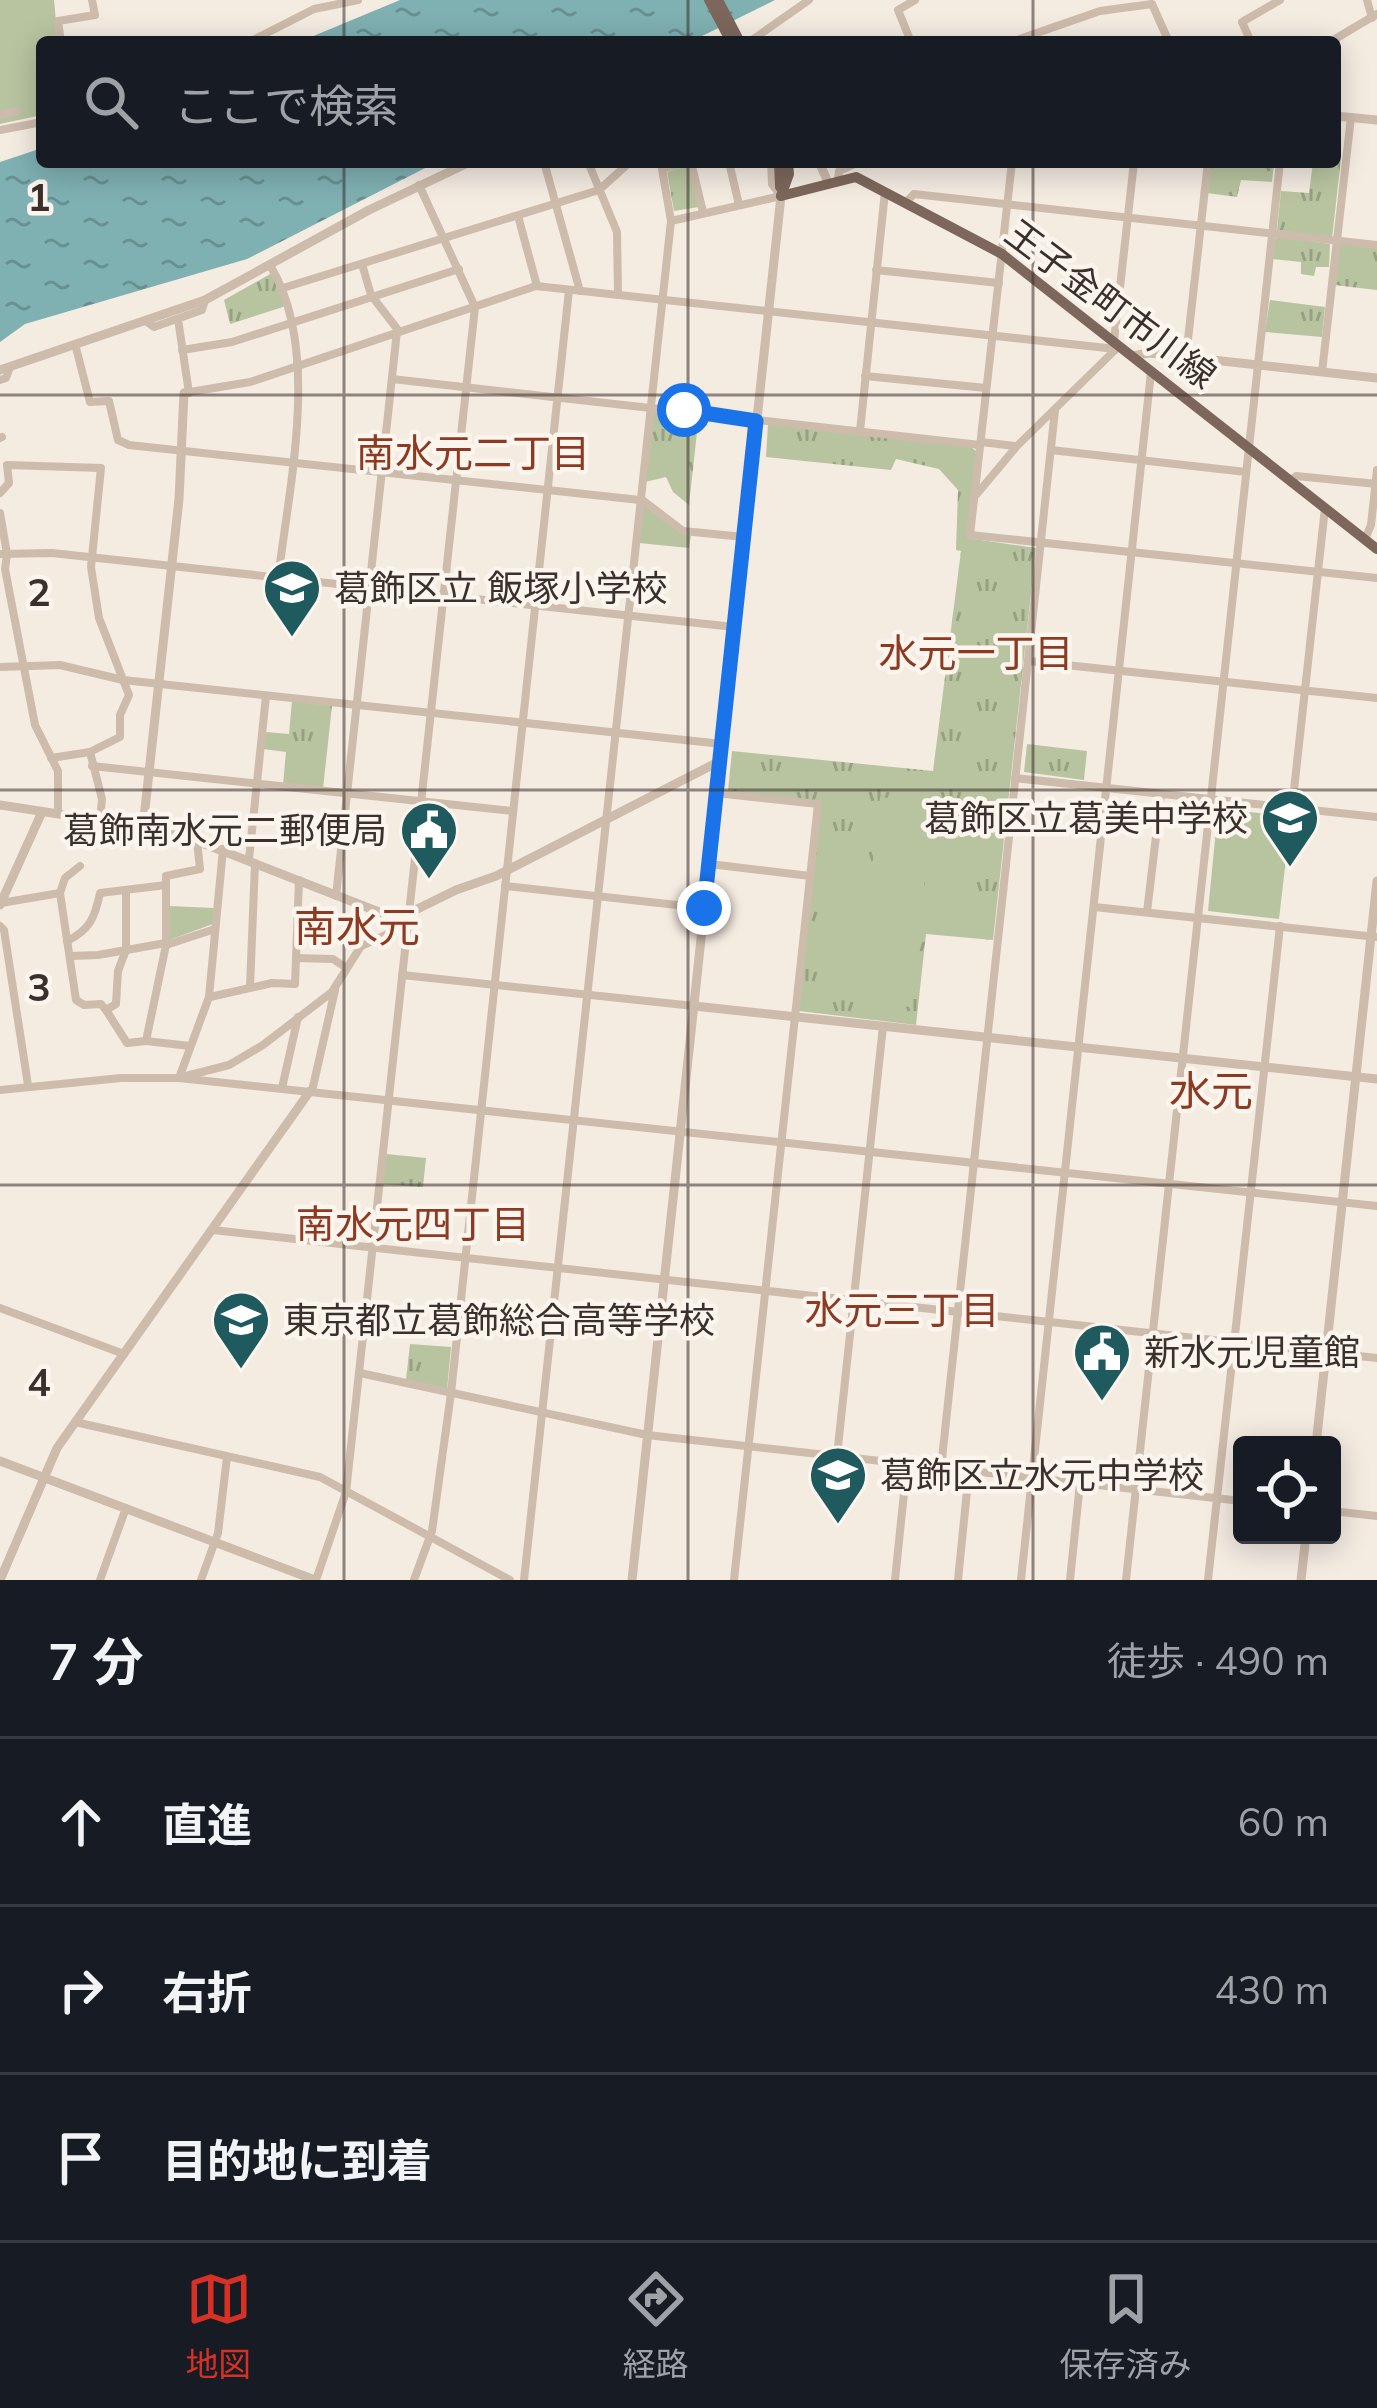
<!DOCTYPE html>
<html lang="ja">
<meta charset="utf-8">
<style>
body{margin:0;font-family:Mulish,"Noto Sans JP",sans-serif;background:#20242c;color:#f1f3f6}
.controls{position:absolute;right:36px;bottom:36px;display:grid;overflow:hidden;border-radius:12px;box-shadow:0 6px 30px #0003}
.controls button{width:108px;height:108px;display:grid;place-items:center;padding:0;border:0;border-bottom:3px solid #363941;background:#171b24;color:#f1f3f6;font:60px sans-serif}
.stop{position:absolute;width:36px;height:36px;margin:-27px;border:9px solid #1a73e8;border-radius:50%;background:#fff}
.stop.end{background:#1a73e8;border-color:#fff;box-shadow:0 3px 12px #0008}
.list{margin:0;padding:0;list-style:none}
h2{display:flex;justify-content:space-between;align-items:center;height:156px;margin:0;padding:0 48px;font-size:51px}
h2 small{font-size:39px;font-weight:400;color:#9ea1a6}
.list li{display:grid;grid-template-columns:78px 1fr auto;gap:36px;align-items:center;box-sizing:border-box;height:168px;padding:0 48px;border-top:3px solid #363941}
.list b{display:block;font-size:45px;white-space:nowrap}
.list em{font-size:39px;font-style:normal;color:#9ea1a6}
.icon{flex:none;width:66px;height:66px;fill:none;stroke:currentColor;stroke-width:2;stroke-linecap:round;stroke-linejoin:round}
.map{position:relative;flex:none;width:1377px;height:1580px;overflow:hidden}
.search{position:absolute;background:#171b24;box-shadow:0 6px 30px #0003;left:36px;right:36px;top:36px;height:132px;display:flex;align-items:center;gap:30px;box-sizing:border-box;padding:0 42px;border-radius:12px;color:#9ea1a6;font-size:45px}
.sheet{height:660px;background:#171b24}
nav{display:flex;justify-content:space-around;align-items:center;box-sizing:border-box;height:168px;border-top:3px solid #363941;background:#171b24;font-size:33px;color:#9ea1a6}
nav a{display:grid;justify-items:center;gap:6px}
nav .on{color:#d93025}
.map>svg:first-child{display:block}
</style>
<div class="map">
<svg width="1377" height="1580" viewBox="0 0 1377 1580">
<defs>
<pattern id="grass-tufts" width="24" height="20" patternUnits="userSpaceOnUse" patternTransform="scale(3)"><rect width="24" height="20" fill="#b8c4a0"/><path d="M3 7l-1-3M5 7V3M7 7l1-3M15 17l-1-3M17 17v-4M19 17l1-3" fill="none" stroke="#97a083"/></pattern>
<pattern id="water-ripples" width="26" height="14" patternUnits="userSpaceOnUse" patternTransform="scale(3)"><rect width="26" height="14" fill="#7fb0b2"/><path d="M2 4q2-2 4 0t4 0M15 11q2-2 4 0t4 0" fill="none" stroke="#699091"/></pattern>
</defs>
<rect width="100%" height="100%" fill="#f4ebe1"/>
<g fill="url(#grass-tufts)">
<polygon points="0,0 54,0 58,42 42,42 42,115 0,124"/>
<polygon points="1335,159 1341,159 1332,238 1277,230 1281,191 1309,193 1313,162 1335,162"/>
<polygon points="1211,162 1274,162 1272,182 1241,180 1237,197 1207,193"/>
<polygon points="690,165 699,207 674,211 667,172"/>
<polygon points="1279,237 1330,244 1329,267 1316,267 1314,276 1301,274 1301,262 1273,259 1275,239"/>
<polygon points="1339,243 1377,246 1377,290 1334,285"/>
<polygon points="272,273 286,306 230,324 224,300"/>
<polygon points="1270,300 1325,307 1322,337 1265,332"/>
<polygon points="653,408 699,414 689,505 673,492 666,477 645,482"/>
<polygon points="768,424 971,447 976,451 967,538 1036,548 993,940 926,934 916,1025 799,1011 821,802 728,791 732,751 933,771 961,551 956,550 958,490 939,469 896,459 891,470 766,457"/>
<polygon points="643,505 673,528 691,535 689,548 639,543"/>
<polygon points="292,701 332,706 323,789 283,785 286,752 263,749 266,732 289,734"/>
<polygon points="1027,744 1087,751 1084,780 1024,772"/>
<polygon points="169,906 214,908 213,924 169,940"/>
<polygon points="386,1154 426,1158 423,1187 383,1184"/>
<polygon points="410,1344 451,1347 447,1390 406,1380"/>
</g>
<g fill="#b8c4a0">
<polygon points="36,0 44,42 42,83 0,91 0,1"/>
<polygon points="880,797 975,808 969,877 872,868"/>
<polygon points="1218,809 1291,816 1279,919 1208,911"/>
<polygon points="832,868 925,878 911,1007 819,998"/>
<polygon points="939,888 989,894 984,937 935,932"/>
</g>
<g fill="url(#water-ripples)">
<polygon points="400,0 775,0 690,42 299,42"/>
<polygon points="42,148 42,162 437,162 247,259 25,324 0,342 0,162"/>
</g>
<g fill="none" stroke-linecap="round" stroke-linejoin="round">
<g stroke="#cdbbac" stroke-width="8">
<polyline points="1367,0 1372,18"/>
<polyline points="752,40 809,0"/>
<polyline points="61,42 58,21 95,15 92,0"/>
<polyline points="249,42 314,9 358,0"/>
<polyline points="911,42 898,10 915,0"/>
<polyline points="1011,42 1100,11 1152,4 1169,42"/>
<polyline points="1251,42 1242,22 1280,0"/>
<polyline points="1330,42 1377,14"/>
<polyline points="0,115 16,111"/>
<polyline points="0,130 42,122"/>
<polyline points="544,162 580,291"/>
<polyline points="588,162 617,232 618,295"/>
<polyline points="691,162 703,212"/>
<polyline points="729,162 739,205"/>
<polyline points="1012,162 970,535 1377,578"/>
<polyline points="838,179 839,171 859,162"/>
<polyline points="906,202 914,194 1377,245"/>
<polyline points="518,216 537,286"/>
<polyline points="671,221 662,169 688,162"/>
<polyline points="362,264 371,295 398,330"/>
<path d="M271,267C321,350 289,486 278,579"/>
<polyline points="876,270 999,283"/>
<polyline points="283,288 599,190 630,162"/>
<polyline points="178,319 189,393"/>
<polyline points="146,321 154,327 202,310 205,300"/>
<polyline points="1114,341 1134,162"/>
<polyline points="75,344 90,402 109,401 118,440 129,445 640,500"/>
<polyline points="182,350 232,342 459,269"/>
<polyline points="1186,357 1208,162"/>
<polyline points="1322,372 1351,117"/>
<polyline points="865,376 986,388"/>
<polyline points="392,379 980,445"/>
<polyline points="0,380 6,378 10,367"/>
<polyline points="184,393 250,382 536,286 1116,349"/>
<polyline points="860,431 885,192"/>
<polyline points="0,438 2,437"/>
<polyline points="981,442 1015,446"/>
<polyline points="1051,450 1246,472"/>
<polyline points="1291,480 1296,476 1377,484"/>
<polyline points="0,493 9,483 7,465 101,468 91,567 99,618 129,695 120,715 120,737 90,752 51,758"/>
<polyline points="976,495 1017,446 1115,350"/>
<polyline points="641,499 683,531 744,537"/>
<polyline points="0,513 7,554 5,569 35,725 58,771 58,814"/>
<polyline points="1365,539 1371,525 1377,470"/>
<polyline points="0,554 52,553 734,627"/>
<polyline points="1028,661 1377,698"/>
<polyline points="0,667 60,665 123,680 722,744"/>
<polyline points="90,752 102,799 100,821"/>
<polyline points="92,766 512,811"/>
<polyline points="1015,778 1377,817"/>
<polyline points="716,793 818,804 734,1580"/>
<polyline points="1292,808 1325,508"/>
<polyline points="249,859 266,696"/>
<polyline points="709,864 810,876"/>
<polyline points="80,866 65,878 60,893 76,1000 84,1005 101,1004 106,1010"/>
<polyline points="505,886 704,908"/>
<polyline points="126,890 126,950 118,971 116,1004 106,1010 127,1043 146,1041"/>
<polyline points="336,896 397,331"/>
<polyline points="1,903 60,893"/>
<polyline points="1094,907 1377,937"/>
<polyline points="1147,912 1161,794"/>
<polyline points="0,926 4,930 28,1085"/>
<path d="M67,941C90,930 95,917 100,893L166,885"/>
<polyline points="166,945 215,929"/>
<polyline points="71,956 98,955 166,943"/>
<polyline points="296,958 333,959 345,967"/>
<polyline points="402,975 694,1006"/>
<polyline points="250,987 255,863"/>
<polyline points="210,997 272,983 295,984 299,880"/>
<polyline points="190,1046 146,1041 166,945 166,876 200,869 197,841"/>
<polyline points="186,1076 229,1065 263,1045 332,992 361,946 388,934 397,919"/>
<polyline points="179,1078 209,997 223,849"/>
<polyline points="282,1088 298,1017"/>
<polyline points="0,1090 121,1078 179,1078 1377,1206"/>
<polyline points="312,1091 335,990"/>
<polyline points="213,1230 1377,1358"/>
<polyline points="0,1308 124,1354"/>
<polyline points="360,1373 647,1435 1242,1501"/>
<polyline points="75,1422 320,1477 510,1580"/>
<polyline points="837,1456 883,1026"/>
<polyline points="941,1468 1055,410"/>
<polyline points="1332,1511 1377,1516"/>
<polyline points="100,1580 126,1508"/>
<polyline points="201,1580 218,1533 227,1457"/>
<polyline points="316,1580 346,1492 475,307 419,185"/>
<polyline points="414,1580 432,1531 451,1393 569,290"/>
<polyline points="524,1580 671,221 781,196 772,184 771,162"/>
<polyline points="895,1580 907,1464"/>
<polyline points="958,1580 969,1471"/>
<polyline points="1021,1580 1151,372"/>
<polyline points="1070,1580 1080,1483"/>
<polyline points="1126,1580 1280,162"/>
<polyline points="1208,1580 1280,926"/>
</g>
<g stroke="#cdbbac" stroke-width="9">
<polyline points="749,42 753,42"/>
<polyline points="1335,116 1377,120"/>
<polyline points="819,162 828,182"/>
<polyline points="1132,356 1149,353 1377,378"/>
<polyline points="0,370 205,300 369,210 470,162"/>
<polyline points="0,805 143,827 197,841 397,919 456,890 496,876 720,761"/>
<polyline points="143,827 179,499 184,393"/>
<polyline points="0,905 42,812"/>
<polyline points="694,1006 1377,1079"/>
<polyline points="1316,1445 1377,881"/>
<polyline points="0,1461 315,1580"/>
<polyline points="0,1580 57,1448 310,1091"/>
<polyline points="632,1580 781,196"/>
<polyline points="1301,1580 1306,1535"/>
</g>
<g stroke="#7d675c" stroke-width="10">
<polyline points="709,0 731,42"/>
<polyline points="718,0 740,42"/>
<polyline points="779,162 780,187"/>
<polyline points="781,196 856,177 1002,254 1377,549"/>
<polyline points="781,196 789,174 788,162"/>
</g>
</g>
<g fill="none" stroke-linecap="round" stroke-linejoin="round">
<polyline stroke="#1a73e8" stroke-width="15" points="684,410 756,421 704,908"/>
</g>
<path fill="none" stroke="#3b302b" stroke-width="3" stroke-opacity="0.55" d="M344,0V42M688,0V42M1033,0V42M344,162V1580M688,162V1580M1033,162V1580M0,395H1377M0,790H1377M0,1185H1377"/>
<defs>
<symbol id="school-pin" viewBox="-11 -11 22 30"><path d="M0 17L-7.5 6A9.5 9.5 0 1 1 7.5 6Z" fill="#1f5a5e" stroke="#fbf5ee"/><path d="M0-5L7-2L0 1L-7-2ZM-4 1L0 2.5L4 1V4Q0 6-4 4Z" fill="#fff"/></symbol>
<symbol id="civic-pin" viewBox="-11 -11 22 30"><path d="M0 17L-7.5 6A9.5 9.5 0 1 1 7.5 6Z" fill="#1f5a5e" stroke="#fbf5ee"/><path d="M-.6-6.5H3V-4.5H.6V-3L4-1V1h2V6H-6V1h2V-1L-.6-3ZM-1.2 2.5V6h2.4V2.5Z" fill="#fff"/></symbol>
</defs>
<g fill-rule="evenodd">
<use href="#school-pin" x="259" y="555" width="66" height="90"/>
<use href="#school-pin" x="1257" y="785" width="66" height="90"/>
<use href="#civic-pin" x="396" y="797" width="66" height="90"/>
<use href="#school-pin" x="208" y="1287" width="66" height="90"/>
<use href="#civic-pin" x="1069" y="1319" width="66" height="90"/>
<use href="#school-pin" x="805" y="1442" width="66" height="90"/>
</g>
<g text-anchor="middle" stroke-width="9" stroke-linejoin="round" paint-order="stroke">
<g font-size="36" fill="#3b302b" stroke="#fbf5ee">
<text transform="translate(1111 304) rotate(37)" y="13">王子金町市川線</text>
</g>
<g font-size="36" fill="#3b302b" stroke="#fbf5ee" text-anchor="start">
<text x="334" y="601">葛飾区立 飯塚小学校</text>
<text x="1248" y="831" text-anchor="end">葛飾区立葛美中学校</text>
<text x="387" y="843" text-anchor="end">葛飾南水元二郵便局</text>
<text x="283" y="1333">東京都立葛飾総合高等学校</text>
<text x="1144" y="1365">新水元児童館</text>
<text x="880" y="1488">葛飾区立水元中学校</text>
</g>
<g font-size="39" fill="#8c3b22" stroke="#fbf5ee">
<text x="473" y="467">南水元二丁目</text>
<text x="976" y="667">水元一丁目</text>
<text x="413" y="1238">南水元四丁目</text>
<text x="902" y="1324">水元三丁目</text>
</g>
<g font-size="42" fill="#8c3b22" stroke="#fbf5ee">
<text x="357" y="942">南水元</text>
<text x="1211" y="1106">水元</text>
</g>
</g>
<g font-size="39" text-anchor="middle" font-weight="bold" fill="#3b302b" stroke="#fbf5ee" stroke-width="9" stroke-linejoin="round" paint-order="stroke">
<text x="39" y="211">1</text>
<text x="39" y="606">2</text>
<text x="39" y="1001">3</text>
<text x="39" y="1396">4</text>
</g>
</svg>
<div class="controls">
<button><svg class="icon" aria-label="locate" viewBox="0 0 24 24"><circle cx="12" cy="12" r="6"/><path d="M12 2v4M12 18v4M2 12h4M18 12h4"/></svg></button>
</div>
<div class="stop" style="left:684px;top:410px"></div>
<div class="stop end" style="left:704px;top:908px"></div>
<div class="search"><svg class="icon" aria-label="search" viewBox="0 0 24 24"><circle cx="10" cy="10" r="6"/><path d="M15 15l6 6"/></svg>ここで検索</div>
</div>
<section class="sheet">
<h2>7 分<small>徒歩 · 490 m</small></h2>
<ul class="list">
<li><svg class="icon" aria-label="ahead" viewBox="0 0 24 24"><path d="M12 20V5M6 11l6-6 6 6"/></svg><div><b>直進</b></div><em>60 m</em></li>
<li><svg class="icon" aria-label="right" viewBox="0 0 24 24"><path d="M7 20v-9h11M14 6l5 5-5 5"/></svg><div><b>右折</b></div><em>430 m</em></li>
<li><svg class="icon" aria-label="arrive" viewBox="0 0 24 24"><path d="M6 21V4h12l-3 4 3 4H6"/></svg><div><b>目的地に到着</b></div></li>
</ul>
</section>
<nav>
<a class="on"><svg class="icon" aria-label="map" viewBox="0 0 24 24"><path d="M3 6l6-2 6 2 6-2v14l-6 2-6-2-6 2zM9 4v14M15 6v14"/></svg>地図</a>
<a><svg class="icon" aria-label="directions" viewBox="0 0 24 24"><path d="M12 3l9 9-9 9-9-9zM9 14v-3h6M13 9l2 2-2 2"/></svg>経路</a>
<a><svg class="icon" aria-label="saved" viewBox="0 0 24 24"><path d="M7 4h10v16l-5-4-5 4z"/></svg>保存済み</a>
</nav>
